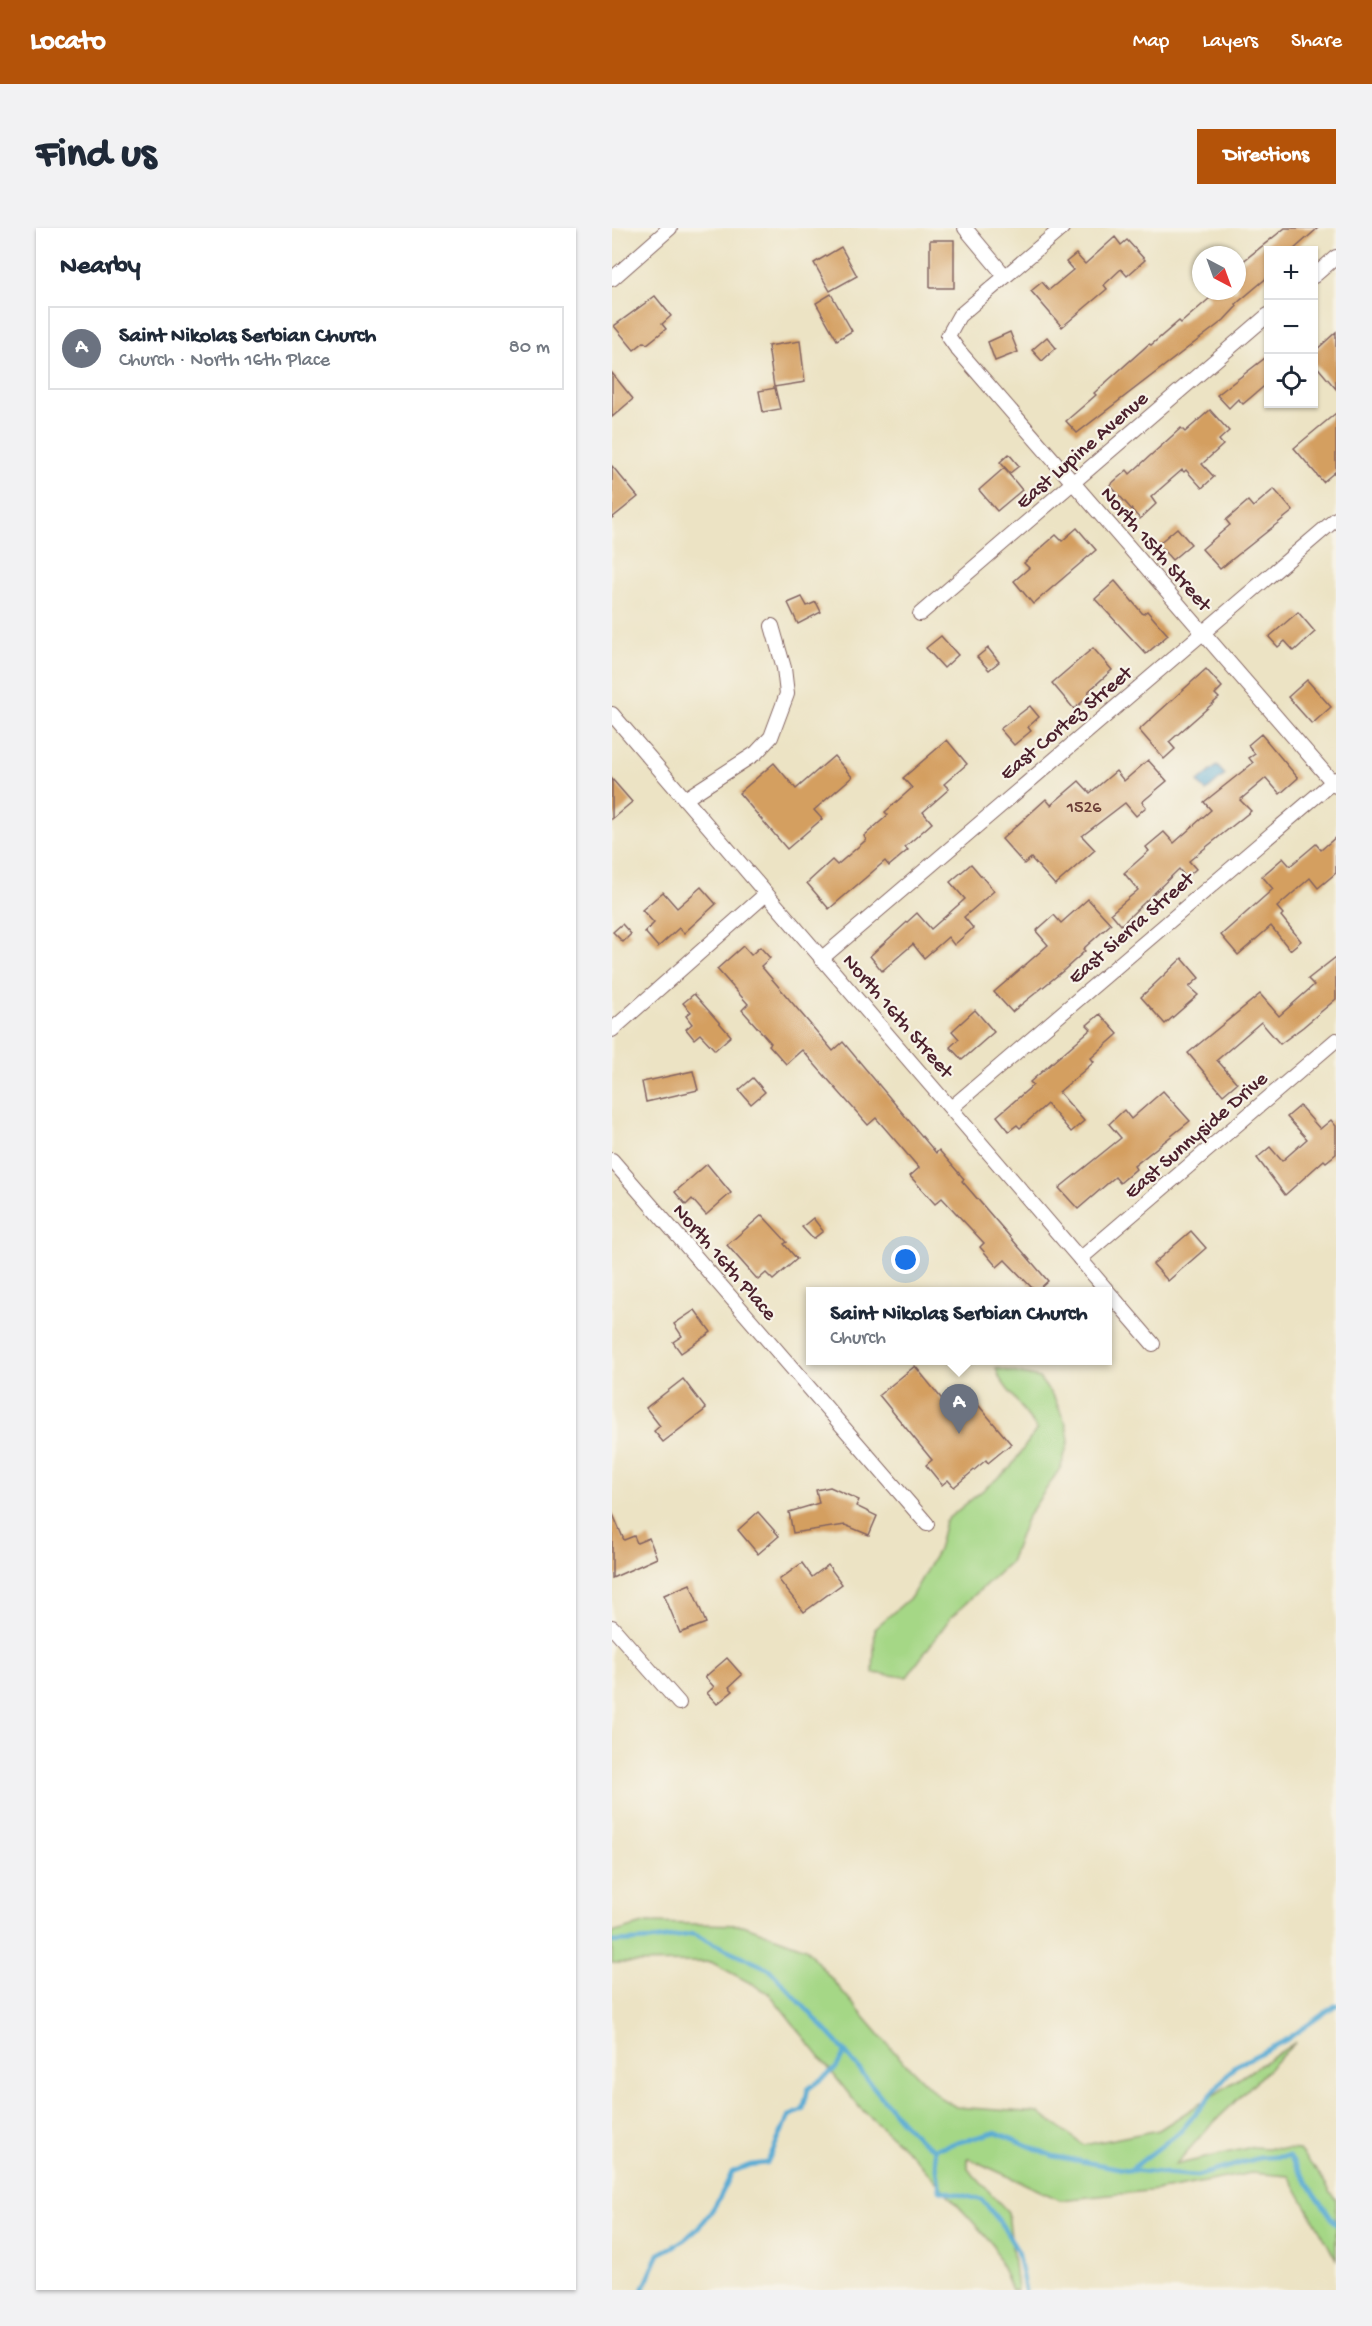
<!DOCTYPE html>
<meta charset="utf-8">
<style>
body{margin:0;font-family:"Gochi Hand",sans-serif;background:#f2f2f3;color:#1f2937}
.controls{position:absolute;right:18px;top:18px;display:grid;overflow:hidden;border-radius:0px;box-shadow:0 2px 4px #0004}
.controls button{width:54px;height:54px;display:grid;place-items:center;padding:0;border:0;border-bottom:2px solid #e0e1e3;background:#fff;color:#1f2937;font:30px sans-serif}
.compass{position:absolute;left:580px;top:18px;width:54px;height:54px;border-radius:50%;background:#fff;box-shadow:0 2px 4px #0004;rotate:139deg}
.you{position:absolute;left:294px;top:1032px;width:21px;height:21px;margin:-15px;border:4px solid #fff;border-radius:50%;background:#1a73e8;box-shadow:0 0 0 9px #1a73e833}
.badge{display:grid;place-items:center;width:39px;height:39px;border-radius:50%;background:#b45309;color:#fff;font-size:20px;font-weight:700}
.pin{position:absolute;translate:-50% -50px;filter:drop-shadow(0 2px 3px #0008)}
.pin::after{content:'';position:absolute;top:32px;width:21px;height:18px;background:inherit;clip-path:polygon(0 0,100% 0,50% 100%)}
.popup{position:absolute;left:194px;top:1059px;width:306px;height:78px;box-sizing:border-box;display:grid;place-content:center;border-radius:0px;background:#fff;filter:drop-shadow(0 2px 4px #0005);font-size:20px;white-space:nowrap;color:#747a83}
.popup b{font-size:22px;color:#1f2937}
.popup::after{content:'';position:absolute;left:50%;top:100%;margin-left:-12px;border:12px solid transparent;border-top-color:#fff}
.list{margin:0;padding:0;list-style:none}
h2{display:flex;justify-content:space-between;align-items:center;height:78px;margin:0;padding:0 24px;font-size:26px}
h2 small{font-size:20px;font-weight:400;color:#747a83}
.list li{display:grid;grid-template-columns:39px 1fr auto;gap:18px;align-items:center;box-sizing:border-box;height:84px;margin:0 12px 12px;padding:0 12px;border:2px solid #e0e1e3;border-radius:0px}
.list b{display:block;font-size:22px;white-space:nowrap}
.list p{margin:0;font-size:20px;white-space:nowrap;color:#747a83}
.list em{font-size:20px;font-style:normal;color:#747a83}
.icon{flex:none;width:33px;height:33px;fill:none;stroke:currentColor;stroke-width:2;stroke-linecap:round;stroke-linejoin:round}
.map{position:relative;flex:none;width:724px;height:2062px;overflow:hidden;border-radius:0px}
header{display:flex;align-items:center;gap:36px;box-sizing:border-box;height:84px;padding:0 30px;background:#b45309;color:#fff}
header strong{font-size:28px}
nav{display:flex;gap:33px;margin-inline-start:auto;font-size:21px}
.intro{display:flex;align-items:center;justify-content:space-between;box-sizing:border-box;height:144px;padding:0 36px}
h1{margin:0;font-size:42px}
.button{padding:15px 27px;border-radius:0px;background:#b45309;color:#fff;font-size:21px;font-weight:700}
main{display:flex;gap:36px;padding:0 36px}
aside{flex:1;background:#fff;border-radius:0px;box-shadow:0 2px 4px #0004}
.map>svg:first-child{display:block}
</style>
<header>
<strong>Locato</strong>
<nav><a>Map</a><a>Layers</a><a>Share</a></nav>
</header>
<div class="intro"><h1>Find us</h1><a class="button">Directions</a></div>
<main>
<aside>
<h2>Nearby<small></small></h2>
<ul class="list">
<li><span class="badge" style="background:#6b7280">A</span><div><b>Saint Nikolas Serbian Church</b><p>Church · North 16th Place</p></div><em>80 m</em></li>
</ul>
</aside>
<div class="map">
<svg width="724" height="2062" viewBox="0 0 724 2062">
<rect width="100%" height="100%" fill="#f7f3e8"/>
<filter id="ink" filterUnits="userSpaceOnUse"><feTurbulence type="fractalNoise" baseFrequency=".0167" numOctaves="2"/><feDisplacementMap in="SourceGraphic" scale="12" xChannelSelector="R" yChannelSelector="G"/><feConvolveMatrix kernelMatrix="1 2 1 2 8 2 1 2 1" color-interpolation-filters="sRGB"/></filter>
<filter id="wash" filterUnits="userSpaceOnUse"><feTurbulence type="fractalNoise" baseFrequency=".008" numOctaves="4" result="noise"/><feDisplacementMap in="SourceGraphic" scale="24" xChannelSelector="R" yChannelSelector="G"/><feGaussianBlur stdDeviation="1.35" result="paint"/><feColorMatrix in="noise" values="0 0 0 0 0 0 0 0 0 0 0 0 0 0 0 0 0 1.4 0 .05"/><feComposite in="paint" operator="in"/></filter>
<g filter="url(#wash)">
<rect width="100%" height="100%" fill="#ece3c4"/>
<g fill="#a5d786" stroke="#787b58" stroke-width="1.5">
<polygon points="384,1140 427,1150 442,1170 454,1196 457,1212 449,1239 414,1291 398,1334 339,1389 295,1449 261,1445 263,1400 299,1369 326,1322 333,1293 398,1240 425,1201 388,1151"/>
<polygon points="35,1695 131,1697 193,1720 285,1827 327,1869 344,1879 427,1885 472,1917 547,1902 684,1814 593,1903 563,1937 640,1919 687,1922 708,1947 724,1972 724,2031 677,1948 639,1945 555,1961 448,1972 356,1930 356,1941 396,1984 405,2062 399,2062 380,2015 298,1925 248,1880 157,1765 99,1734 0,1735 0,1705"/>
</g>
<polygon fill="#58abd4" stroke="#516580" stroke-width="1.5" points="605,538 613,547 594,563 586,554"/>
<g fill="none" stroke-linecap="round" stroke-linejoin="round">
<g stroke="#58abd4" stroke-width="4.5">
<polyline points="0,1714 39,1712 81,1706 157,1741 225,1814 289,1893 306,1910 322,1921 384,1904 441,1928 517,1942 585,1948 647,1930 677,1928 724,1996"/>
<polyline points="322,1921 328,1962 370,1972 388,1994 405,2022 413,2062"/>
<polyline points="518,1942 569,1903 623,1838 674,1812 724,1777"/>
<path d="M31,2062L47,2026C87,2008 103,1983 120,1944L138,1937L155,1935L177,1888L191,1882L196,1861L224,1840L233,1824"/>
</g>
</g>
<g id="blocks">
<g fill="#d49f60">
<polygon points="673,0 706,0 681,22 657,22 657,48 624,76 625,78 612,92 465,205 454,193 484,167 482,165 537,116 539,117 567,93 569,95 598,70 592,63 625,63 625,38"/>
<polygon points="503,9 509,17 515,12 533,32 515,48 509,41 492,57 495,61 450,99 419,63 430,54 437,62 461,42 454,34 464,26 473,36"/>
<rect x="318" y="12" width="24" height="48"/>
<polygon points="229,19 245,48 218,63 202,35"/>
<polygon points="219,66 240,103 225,112 204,75"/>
<polygon points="43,68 59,88 50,96 54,101 35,116 32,114 22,122 2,98"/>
<polygon points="398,104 406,124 383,133 376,114"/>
<polygon points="724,104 724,161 702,135 702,124"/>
<polygon points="435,109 444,120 430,133 420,122"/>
<polygon points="188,113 193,154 162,159 156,118"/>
<polygon points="657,127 657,154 631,176 626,171 617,180 605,167"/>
<polygon points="0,145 21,171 0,189"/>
<polygon points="163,160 168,181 151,184 147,163"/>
<polygon points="598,182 617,203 607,212 611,217 590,236 602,249 590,260 574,242 572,244 570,242 539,269 544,276 528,291 498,257 515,242 518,246 569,200 573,204"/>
<polygon points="724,185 724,243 711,254 682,220"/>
<polygon points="397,226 407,238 398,245 388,234"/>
<polygon points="0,238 26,269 0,290"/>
<polygon points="392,240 410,262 385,283 367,262"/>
<polygon points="662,261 681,283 608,341 590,321 618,297 614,292 636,273 641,279"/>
<polygon points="465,300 484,322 421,376 402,353 417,340 412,335 444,307 450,313"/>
<polygon points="565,300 579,316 560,332 546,316"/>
<polygon points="503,353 531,386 535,383 556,407 534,426 483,371"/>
<polygon points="190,369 195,378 204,374 209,384 186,396 176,375"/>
<polygon points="686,384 703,404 682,423 673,413 666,419 657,409"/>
<polygon points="329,408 346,427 332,440 314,420"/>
<polygon points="376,420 387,434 377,442 365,429"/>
<polygon points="481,420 500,442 477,463 476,469 462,481 440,455"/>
<polygon points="594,441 610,459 603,466 607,470 557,514 563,521 552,531 527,502"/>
<polygon points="695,452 719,479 700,496 676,469"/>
<polygon points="418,478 427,489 416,499 419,503 402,517 388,501"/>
<polygon points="649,506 686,550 668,566 654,550 628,572 639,583 577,633 584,641 574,650 567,641 509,697 499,685 526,662 512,645 537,623 534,619 552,604 562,615 599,582 592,574 641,535 637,530 643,526 636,517"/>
<polygon points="335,512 355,536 332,556 337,561 311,584 320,595 293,619 296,622 277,638 273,633 217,681 195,655 220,632 225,637 254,612 252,608 276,587 273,584 300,560 291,550"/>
<polygon points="222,528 240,549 202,582 210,591 175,621 127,565 162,535 184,561"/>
<polygon points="536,532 555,553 530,574 534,579 524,588 513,575 470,608 483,622 443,657 419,630 412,636 390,611 434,571 439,577 467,553 478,565 504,543 512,553"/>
<polygon points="0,551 20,574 0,591"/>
<polygon points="724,609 724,645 706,660 698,650 665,679 671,686 669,688 689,713 678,722 659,698 626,727 609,707 661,661 650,648 671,630 678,638 704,616 709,622"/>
<polygon points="359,636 382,663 352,689 361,700 342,717 336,709 312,730 301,716 270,743 258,728 305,685 319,701 353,671 338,654"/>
<polygon points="89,659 104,676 72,705 67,700 46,719 33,704 42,695 30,682 51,664 65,680"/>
<polygon points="476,671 499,696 471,721 473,723 451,743 400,784 382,764 436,717 424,703 442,687 449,695"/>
<polygon points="10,696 19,706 11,714 1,704"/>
<polygon points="131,718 139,727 148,719 158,730 149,738 221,823 231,814 324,925 327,922 352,951 350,953 436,1053 424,1064 393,1032 385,1039 368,1019 372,1015 330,970 323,976 298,948 307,940 264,890 256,897 190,822 174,836 157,817 159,815 130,782 136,776 105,741"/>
<polygon points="724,729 724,771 691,799 668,816 649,794 605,832 625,855 611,867 576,825 648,766 667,788 702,757 696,751"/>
<polygon points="570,730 587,750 577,759 586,767 553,796 529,769"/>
<polygon points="82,766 119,808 103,822 88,806 82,811 74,801 80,796 74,788 79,784 71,775"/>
<polygon points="363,782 382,804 350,832 338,819 347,811 340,803"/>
<polygon points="488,786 506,806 479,830 482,834 447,864 472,893 459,904 435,876 408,900 405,897 397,903 385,888 421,857 418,854 479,801 475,797"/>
<polygon points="81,843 86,862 34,874 30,854"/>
<polygon points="141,850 153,864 139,876 127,862"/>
<polygon points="551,863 578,893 522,938 524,941 508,955 503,949 466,981 447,960 509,910 497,896 512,882 519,891"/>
<polygon points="688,878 708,901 719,892 724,898 724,926 714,934 712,932 673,967 645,930 658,919 670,933 695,911 675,889"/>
<polygon points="95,936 119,965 94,987 80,971 74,977 63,964"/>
<polygon points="150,987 175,1014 172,1016 185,1031 161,1052 154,1045 146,1052 115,1017"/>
<polygon points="201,990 211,1003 201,1011 190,999"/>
<polygon points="579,1003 594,1020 556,1053 541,1036"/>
<polygon points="83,1082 99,1104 69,1125 61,1114 70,1108 62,1096"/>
<polygon points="303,1138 333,1175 352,1160 399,1216 376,1235 374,1232 342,1259 336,1252 330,1257 314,1237 320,1232 267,1167"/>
<polygon points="71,1151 94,1181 51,1214 42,1203 48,1198 34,1180"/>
<polygon points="218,1259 247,1272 244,1278 265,1288 257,1307 233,1297 181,1305 177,1284 207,1275 204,1262"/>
<polygon points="0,1284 12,1312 22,1308 25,1315 37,1310 45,1330 0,1350"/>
<polygon points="146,1284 167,1308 146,1326 126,1302"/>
<polygon points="190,1335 200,1349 216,1337 230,1356 192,1384 167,1352"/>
<polygon points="78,1356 94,1395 68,1405 52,1367"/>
<polygon points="115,1430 130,1447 117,1459 121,1463 105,1476 95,1465 102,1459 93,1449"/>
</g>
</g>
</g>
<g filter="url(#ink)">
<use href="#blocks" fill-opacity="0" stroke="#836461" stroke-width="1.5"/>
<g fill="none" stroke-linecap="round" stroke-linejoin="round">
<defs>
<g id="street">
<polyline points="353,0 393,48"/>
<polyline points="450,0 347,88 336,108 346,122 724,558"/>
<polyline points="702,48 724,29"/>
<polyline points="0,51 58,0"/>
<polyline points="308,386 656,87"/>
<polyline points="0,486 541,1116"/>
<polyline points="73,571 144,525 159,509 175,466 172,440 160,398"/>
<polyline points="209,731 724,291"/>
<polyline points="0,802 154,666"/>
<polyline points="339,880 724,551"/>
<polyline points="0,932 315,1296"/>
<polyline points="468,1031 724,812"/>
<polyline points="0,1399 67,1475"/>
</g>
</defs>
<use href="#street" stroke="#836461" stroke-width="16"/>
<use href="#street" stroke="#fff" stroke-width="14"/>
</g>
</g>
<g text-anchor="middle" stroke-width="4.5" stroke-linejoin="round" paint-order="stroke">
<g font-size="18" fill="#6c3f38">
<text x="472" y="584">1526</text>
</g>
<g font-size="21" fill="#4a1f2b" stroke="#f7f3e8">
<text transform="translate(469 221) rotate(-41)" y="7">East Lupine Avenue</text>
<text transform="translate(545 320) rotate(49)" y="7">North 15th Street</text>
<text transform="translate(453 494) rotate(-40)" y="7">East Cortez Street</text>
<text transform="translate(518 699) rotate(-41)" y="7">East Sierra Street</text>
<text transform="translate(287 787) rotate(49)" y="7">North 16th Street</text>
<text transform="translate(583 906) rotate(-41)" y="7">East Sunnyside Drive</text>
<text transform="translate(114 1033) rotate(49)" y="7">North 16th Place</text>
</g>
</g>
</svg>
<div class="controls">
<button>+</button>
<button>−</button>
<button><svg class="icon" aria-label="locate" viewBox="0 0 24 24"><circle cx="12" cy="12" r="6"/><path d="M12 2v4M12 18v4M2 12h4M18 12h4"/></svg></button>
</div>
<svg class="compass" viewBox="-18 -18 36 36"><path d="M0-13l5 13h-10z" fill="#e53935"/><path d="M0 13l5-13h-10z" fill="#747a83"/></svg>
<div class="you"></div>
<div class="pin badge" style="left:347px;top:1206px;background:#6b7280">A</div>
<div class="popup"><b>Saint Nikolas Serbian Church</b>Church</div>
</div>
</main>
